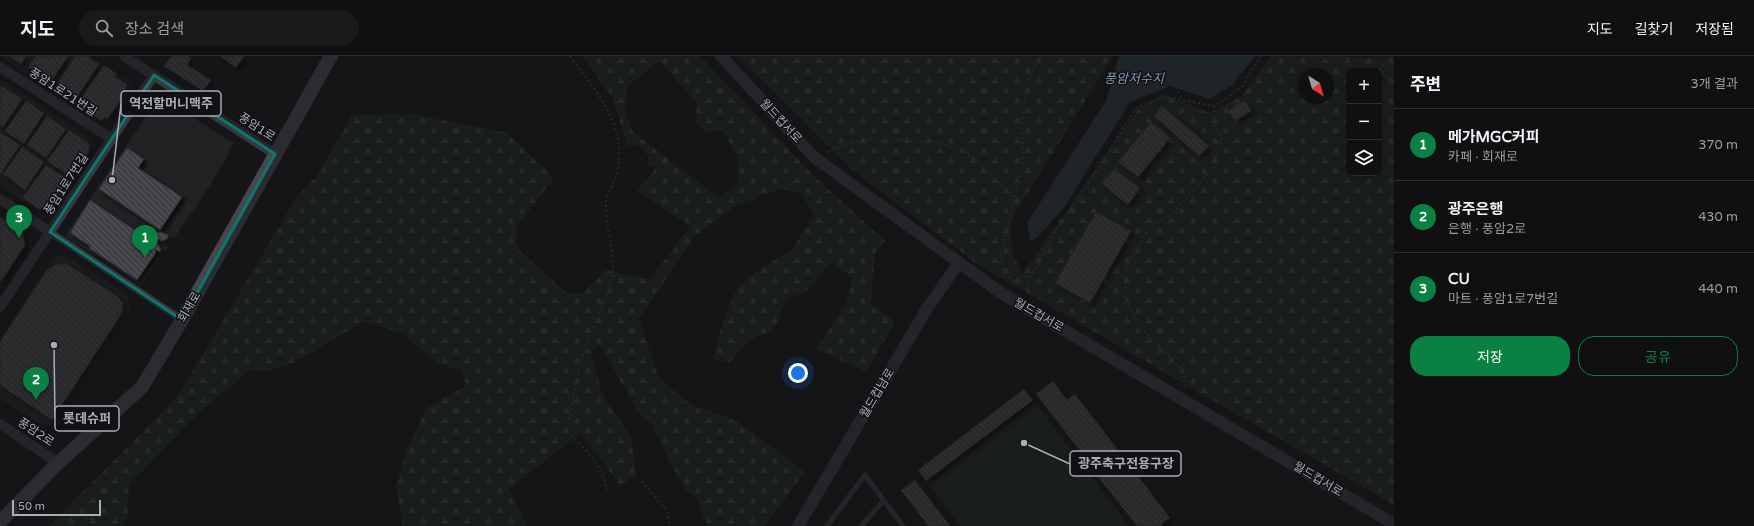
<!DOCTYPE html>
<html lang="ko">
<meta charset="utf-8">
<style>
body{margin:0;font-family:"Varela Round","Noto Sans KR",sans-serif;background:#19191b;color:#f1f3f6}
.controls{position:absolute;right:12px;top:12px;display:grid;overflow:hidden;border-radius:8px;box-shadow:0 2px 6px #0003}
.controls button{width:36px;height:36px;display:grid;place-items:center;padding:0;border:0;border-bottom:1px solid #303032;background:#101012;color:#f1f3f6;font:20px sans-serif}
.compass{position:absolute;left:1298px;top:12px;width:36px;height:36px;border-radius:50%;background:#101012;box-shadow:0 2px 6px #0003;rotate:143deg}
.scale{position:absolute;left:12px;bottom:10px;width:89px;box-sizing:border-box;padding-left:4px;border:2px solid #a8adb8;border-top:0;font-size:11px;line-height:14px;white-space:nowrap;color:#a8adb8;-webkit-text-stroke:3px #111113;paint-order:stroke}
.you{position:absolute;left:798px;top:317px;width:14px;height:14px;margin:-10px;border:3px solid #fff;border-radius:50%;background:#1a73e8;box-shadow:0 0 0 6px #1a73e833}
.badge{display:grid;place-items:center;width:26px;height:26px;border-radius:50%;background:#0b8043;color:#fff;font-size:13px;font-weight:700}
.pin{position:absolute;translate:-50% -33px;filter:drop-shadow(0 1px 2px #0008)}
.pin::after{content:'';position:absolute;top:21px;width:14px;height:12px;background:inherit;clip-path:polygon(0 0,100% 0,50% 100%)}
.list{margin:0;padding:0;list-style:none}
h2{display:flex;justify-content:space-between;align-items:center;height:52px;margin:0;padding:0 16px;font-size:17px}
h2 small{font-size:13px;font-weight:400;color:#9c9d9f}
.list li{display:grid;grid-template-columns:26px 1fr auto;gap:12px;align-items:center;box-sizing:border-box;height:72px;padding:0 16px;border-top:1px solid #303032}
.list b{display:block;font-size:15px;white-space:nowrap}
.list p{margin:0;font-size:13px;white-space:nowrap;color:#9c9d9f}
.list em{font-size:13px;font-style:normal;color:#9c9d9f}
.actions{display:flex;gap:8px;padding:12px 16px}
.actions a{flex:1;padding:9px 0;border:1px solid #0b8043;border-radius:16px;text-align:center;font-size:14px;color:#0b8043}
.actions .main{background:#0b8043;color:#fff}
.icon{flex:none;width:22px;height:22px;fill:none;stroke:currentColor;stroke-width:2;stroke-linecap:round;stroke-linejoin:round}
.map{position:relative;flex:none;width:1394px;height:470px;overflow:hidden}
header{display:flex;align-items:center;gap:24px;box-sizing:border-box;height:56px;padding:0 20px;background:#101012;border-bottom:1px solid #303032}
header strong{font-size:19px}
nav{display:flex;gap:22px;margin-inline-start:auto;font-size:14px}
.search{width:280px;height:36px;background:#19191b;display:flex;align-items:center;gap:10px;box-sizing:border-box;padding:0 14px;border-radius:22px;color:#9c9d9f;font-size:15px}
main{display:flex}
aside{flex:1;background:#101012}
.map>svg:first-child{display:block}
</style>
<header>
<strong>지도</strong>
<div class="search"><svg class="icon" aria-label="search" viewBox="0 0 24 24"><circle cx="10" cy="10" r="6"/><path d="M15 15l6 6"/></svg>장소 검색</div>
<nav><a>지도</a><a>길찾기</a><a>저장됨</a></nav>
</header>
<main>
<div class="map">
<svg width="1394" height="470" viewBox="0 0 1394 470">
<defs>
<pattern id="forest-firs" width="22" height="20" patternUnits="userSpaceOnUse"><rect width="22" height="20" fill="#1e261f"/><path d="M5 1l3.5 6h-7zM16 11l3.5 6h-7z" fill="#3c433d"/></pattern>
<pattern id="building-back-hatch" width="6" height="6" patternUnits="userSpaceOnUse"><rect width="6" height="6" fill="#404145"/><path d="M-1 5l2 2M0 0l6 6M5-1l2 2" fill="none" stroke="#595a5e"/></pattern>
<filter id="shadow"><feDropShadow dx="3.5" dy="3.5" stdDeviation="2" flood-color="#0009"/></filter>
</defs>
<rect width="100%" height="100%" fill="#161618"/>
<g fill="#222225">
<polygon points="0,0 90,0 131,27 132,34 110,66 103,67"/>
<polygon points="0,23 90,82 93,93 52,153 40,156 0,130"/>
<polygon points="166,44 233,87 226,103 203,140 141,230 65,180 154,49"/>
<polygon points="65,199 127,238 130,254 55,367 41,369 0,342 0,283 54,201"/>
</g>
<g fill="url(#forest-firs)" fill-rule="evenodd">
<path d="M582,0H700L815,121L885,185L875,197L871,248L895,266L866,316L816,293L845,249L853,222L831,207L807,235L787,243L773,274L749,284L729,307L714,303L720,275L734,238L748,221L793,193L814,158L800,136L779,133L737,149L695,180L639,263L659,323L690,348L739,366L805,416L765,470H707L696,441L686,435L670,407L653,369L638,357L600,288L591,296L602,338L631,381L636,419L620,430L581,377L509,433L527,470H402V463L396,431L405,397L427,352L466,330L461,314L436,307L405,279L365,265L295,306L269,315L252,313L201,355L129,428L127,462L123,470H49L178,340L296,142L315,122L348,67L350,59L411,58L507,77L554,122L516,172L518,193L566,237H583L606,214L650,224L690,170L637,135L657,111L648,108V100L640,89L627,90L613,43ZM659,5L697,47L696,65L705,76L722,74L737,100V130L718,141L633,76L625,57L627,31Z"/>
<path d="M737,0H1113L1011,164L1012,195L1022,218L1139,52L1164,38L1210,57L1243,39L1271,0H1347C1357,5 1381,0 1394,0V449L977,208L854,115ZM1349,15H1379V117H1349ZM1304,18H1328V42H1304Z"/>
</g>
<polygon fill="#1e261f" points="1035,346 1129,470 960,470 928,427"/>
<polygon fill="#2c353c" points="1119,0 1255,0 1232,29 1210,43 1170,30 1130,46 1065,150 1038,181 1030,185 1027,167 1106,45"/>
<g fill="url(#building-back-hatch)" stroke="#303034" filter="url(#shadow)">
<polygon points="9,0 26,0 21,8"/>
<polygon points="36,0 68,0 51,26 28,11"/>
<polygon points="75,0 87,0 99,8 77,41 57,28"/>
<polygon points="171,0 187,0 191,2 187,9 211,24 203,35 164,10"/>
<polygon points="220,0 244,0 236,12"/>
<polygon points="104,9 117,18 115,20 127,29 124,40 107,63 104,61 102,65 77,48"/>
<polygon points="2,30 22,43 3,71 0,69 0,32"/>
<polygon points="26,45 44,57 24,88 5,75"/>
<polygon points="1245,45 1251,55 1235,65 1228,55 1234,52 1235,49"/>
<polygon points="1162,50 1209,90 1199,100 1154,60"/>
<polygon points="47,60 66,73 46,102 27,89"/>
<polygon points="1151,66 1170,82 1138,121 1118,106"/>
<polygon points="69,74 87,86 89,90 88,97 71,121 47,105"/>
<polygon points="0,76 20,89 0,119"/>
<polygon points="22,91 44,106 25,134 3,118"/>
<polygon points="127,92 144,103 138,112 182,141 160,174 99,133"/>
<polygon points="46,109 69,124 50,152 39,153 22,142"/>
<polygon points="1114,113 1140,132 1128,149 1102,128"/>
<polygon points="90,144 148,183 153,177 161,176 168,179 168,182 165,184 162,185 156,182 154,186 158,188 161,194 159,196 156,193 155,198 137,224 89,192 90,190 70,177"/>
<polygon points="1096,156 1131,175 1090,247 1055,227"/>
<polygon points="0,161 22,175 25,189 0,227"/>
<polygon points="57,208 67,208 117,240 123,247 122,257 52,364 0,329 0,286 47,214"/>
<polygon points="1053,325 1067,344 1075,338 1170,462 1161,468 1162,470 1137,470 1099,422 1113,411 1108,404 1095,414 1036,338"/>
<polygon points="1024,333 1033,344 926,425 918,414"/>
<polygon points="915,424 950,470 928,470 901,434"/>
</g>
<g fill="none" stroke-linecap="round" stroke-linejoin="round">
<g stroke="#3d3f44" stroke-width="2" stroke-dasharray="2 3" stroke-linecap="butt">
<path d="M570,0C596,36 625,65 618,113C617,125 607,135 606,147C605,172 616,197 612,222C607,246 593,267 585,290C577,317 572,347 567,375C585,393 602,409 607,434"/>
<polyline points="1041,0 1027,25 1022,71 1024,111 1019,119 1013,151 1000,199 1004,216 1012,224 1027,225 1038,210 1047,188 1087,129 1136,52 1165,41 1215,50 1241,32 1261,0"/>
<polyline points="1160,0 1183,45"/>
<polyline points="828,96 863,83 935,86 967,97 1015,142"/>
<polyline points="1185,331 1183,315 1140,270 1125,244 1126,210 1149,172 1172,158 1213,112 1222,81 1213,67 1215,50"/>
<polyline points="642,425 667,455 670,470"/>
</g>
<g stroke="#37383d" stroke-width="5">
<polyline points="827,470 865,419 903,470"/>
<polyline points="861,470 884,444"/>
</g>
<polyline stroke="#37383d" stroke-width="7" points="50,176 182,264"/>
<g stroke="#37383d" stroke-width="10">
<polyline points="124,0 275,98"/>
<polyline points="0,11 112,83"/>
<polyline points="0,143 50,176"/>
<polyline points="0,251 154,19"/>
<polyline points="0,368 58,407"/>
</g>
<g stroke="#37383d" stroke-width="12">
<polyline points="721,0 814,101 1001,237 1394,468"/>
<polyline points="798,470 925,256 959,206"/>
</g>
<polyline stroke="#45474d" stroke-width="14" points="0,466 58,407 142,331 182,264 331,0"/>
</g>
<path d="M0 0H1394V470H0ZM154,19L275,98L182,264L50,176Z" fill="#161618" fill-opacity=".55" fill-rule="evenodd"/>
<path fill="none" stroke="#0f766e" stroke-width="3" stroke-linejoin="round" d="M154,19L275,98L182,264L50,176Z"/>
<g text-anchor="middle" stroke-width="3" stroke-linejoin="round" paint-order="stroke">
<g font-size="12" fill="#a8adb8" stroke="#111113">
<text transform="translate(63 36) rotate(33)" y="4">풍암1로21번길</text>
<text transform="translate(781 65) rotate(47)" y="4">월드컵서로</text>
<text transform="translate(257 71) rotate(33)" y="4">풍암1로</text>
<text transform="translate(66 128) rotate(-57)" y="4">풍암1로7번길</text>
<text transform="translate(189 251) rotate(-60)" y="4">회재로</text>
<text transform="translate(1039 259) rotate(30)" y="4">월드컵서로</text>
<text transform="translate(877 337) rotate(-59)" y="4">월드컵남로</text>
<text transform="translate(36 376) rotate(34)" y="4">풍암2로</text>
<text transform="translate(1318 423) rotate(31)" y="4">월드컵서로</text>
</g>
<g font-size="13" font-style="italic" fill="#7f9bb3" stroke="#111113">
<text x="1134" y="27">풍암저수지</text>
</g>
</g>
<path fill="none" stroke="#a8adb8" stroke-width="1.5" d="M112 124L121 48M54 289L55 362M1024 387L1070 408"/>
<g fill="#a8adb8" stroke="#111113" stroke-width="1.5">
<circle cx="112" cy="124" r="4"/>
<circle cx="54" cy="289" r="4"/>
<circle cx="1024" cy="387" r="4"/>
</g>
<g fill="#111113" stroke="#a8adb8" stroke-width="1.5">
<rect x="121" y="35" width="100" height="25" rx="4"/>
<rect x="55" y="350" width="64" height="25" rx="4"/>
<rect x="1070" y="395" width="111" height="25" rx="4"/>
</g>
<g font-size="13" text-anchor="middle" font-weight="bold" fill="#a8adb8">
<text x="171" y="52">역전할머니맥주</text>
<text x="87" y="367">롯데슈퍼</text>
<text x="1126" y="412">광주축구전용구장</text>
</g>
</svg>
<div class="controls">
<button>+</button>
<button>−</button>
<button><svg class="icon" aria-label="layers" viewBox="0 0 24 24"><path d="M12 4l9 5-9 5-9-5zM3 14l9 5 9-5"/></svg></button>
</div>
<svg class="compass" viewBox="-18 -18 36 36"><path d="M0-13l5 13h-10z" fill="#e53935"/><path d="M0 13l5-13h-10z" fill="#9c9d9f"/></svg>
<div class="scale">50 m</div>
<div class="you"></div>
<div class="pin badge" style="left:145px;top:202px">1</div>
<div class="pin badge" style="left:36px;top:344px">2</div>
<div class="pin badge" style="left:19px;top:182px">3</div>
</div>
<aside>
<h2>주변<small>3개 결과</small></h2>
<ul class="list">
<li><span class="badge">1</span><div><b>메가MGC커피</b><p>카페 · 회재로</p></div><em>370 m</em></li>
<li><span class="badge">2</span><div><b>광주은행</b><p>은행 · 풍암2로</p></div><em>430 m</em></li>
<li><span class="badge">3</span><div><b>CU</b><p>마트 · 풍암1로7번길</p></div><em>440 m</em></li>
</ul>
<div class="actions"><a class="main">저장</a><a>공유</a></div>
</aside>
</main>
